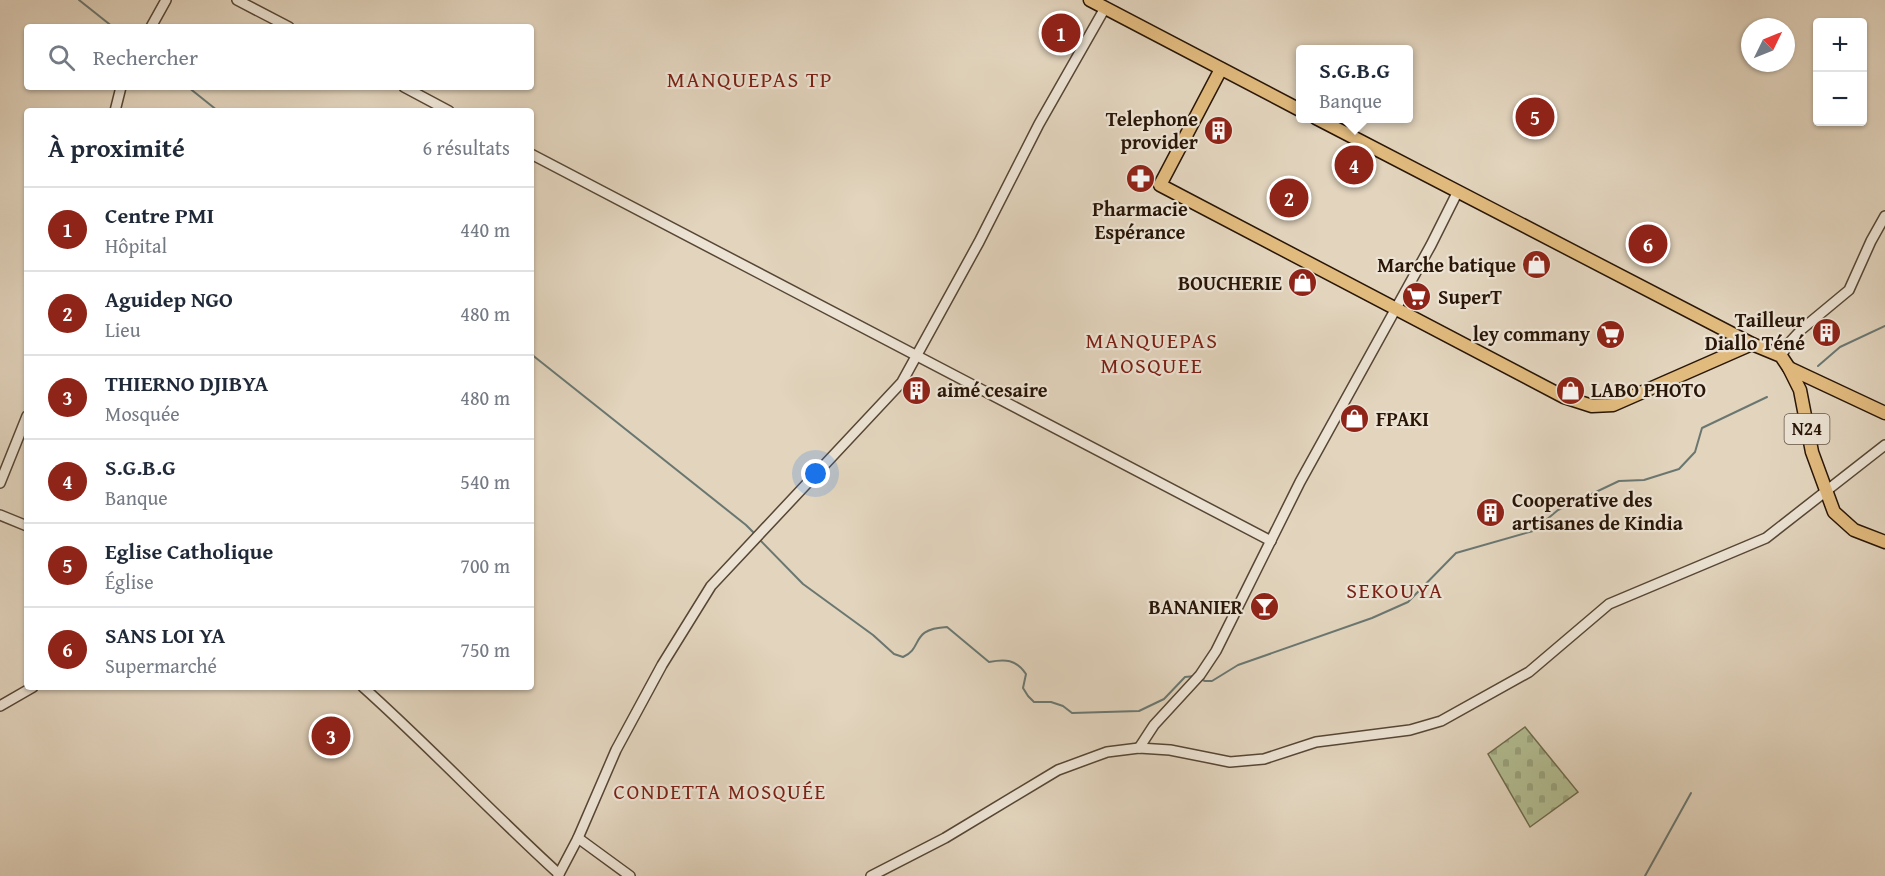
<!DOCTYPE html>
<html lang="fr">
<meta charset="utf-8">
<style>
body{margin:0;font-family:"Gentium Book Plus",serif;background:#f6f6f7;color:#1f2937}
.controls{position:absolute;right:18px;top:18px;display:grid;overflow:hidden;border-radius:6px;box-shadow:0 2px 4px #0004}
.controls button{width:54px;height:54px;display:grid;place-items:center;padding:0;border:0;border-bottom:2px solid #e0e1e3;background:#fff;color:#1f2937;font:30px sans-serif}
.compass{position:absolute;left:1741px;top:18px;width:54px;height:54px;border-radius:50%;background:#fff;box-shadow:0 2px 4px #0004;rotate:47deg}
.you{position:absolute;left:816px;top:474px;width:21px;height:21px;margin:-15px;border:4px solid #fff;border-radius:50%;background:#1a73e8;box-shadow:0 0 0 9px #1a73e833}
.badge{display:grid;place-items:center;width:39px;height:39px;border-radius:50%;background:#8f2418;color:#fff;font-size:20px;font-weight:700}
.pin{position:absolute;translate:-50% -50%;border:3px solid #fff;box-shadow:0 2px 6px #0006}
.popup{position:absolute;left:1296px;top:45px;width:117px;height:78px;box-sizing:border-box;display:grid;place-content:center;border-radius:6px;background:#fff;filter:drop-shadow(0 2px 4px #0005);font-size:20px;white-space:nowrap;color:#747a83}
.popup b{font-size:22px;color:#1f2937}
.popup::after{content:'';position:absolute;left:50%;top:100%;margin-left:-12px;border:12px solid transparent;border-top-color:#fff}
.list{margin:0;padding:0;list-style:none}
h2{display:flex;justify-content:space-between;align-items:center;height:78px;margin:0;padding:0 24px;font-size:26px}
h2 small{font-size:20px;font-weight:400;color:#747a83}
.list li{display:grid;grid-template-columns:39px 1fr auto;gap:18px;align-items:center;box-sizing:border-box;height:84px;padding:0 24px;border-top:2px solid #e0e1e3}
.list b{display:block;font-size:22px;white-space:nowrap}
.list p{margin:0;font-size:20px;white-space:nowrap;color:#747a83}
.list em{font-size:20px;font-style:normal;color:#747a83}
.icon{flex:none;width:33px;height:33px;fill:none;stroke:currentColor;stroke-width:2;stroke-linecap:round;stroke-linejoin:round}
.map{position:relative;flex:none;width:1885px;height:876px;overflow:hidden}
.search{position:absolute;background:#fff;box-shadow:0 2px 4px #0004;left:24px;top:24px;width:510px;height:66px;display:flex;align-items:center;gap:15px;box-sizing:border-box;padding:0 21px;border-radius:6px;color:#747a83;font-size:22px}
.panel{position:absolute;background:#fff;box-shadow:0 2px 4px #0004;left:24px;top:108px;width:510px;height:582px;border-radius:6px}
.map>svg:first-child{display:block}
</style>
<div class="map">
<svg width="1885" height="876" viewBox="0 0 1885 876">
<defs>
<pattern id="cemetery-stones" width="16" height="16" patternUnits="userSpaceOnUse" patternTransform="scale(1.5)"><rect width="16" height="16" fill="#b2bd92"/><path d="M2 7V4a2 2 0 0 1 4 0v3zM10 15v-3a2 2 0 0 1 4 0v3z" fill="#99a27c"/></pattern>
</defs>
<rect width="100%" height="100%" fill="#e2d4bd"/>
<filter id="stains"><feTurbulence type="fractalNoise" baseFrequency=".00333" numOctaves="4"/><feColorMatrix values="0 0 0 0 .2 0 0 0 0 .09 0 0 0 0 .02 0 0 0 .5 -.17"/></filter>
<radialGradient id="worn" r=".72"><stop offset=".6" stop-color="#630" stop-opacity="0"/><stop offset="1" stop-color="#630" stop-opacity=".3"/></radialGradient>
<polygon fill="url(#cemetery-stones)" stroke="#6e6a4c" stroke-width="1.5" points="1525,727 1578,792 1530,827 1488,754"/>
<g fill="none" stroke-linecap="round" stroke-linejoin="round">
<g stroke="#6a7771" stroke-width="2">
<polyline points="79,0 113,27"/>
<polyline points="188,87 218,111"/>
<polyline points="531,354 746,525 755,534"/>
<polyline points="1818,366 1840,347 1885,326"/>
<path d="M759,539L803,584L873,635L894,654L903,657C924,648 909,629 947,627L989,662C1005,659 1016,659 1026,674L1023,688L1028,696L1034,702H1051L1063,706L1072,713L1139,711L1164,699L1185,677L1195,676"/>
<polyline points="1200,679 1205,681 1212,681 1238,665 1372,618 1408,602 1456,553 1533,531 1558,510 1619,481 1644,480 1679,469 1695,452 1702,428 1767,397"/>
<polyline points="1645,876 1691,793"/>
</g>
<defs>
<g id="minor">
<polyline points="237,0 289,27"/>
<polyline points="151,27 166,0"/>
<polyline points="404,87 449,111"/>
<polyline points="115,111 121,87"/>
<polyline points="531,154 1271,541"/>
<polyline points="1781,356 1789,343 1802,329 1849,290 1871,241 1885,216"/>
<polyline points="0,483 27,416"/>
<polyline points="0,515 27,526"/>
<path d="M363,687C430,747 492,813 559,874"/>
<polyline points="0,706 33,687"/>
<polyline points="1139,748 1154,725 1200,675 1216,651 1300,482 1431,245 1458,191"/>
<polyline points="578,838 630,876"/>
<polyline points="558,876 578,838 616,750 662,665 711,586 902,382 979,242 1039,124 1105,8"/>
<polyline points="871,876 945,838 1058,770 1107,752 1139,748 1170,750 1230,762 1264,759 1316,742 1410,730 1441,721 1529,672 1609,604 1766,538 1885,445"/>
</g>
<g id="major">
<polyline points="1090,0 1300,110"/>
<polyline points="1221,69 1160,185 1564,397 1592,406 1613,405 1752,344"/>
<polyline points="1316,118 1752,344 1781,356 1789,368 1800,390 1812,452 1834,512 1854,530 1885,542"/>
<polyline points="1789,368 1885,413"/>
</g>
</defs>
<use href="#minor" stroke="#574634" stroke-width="12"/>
<use href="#major" stroke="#291607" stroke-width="15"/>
<use href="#minor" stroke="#ece3d4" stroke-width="9"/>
<use href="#major" stroke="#e1ba7e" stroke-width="12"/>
</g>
<defs>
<symbol id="building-disc" viewBox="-11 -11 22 22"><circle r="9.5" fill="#8f2418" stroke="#ece3d4"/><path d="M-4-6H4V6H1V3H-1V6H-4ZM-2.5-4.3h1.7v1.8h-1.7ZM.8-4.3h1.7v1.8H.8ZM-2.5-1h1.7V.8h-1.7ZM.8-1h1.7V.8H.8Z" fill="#fff"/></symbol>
<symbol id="pharmacy-disc" viewBox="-11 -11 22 22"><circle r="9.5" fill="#8f2418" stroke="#ece3d4"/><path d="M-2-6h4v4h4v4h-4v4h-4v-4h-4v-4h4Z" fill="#fff"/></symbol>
<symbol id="shop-disc" viewBox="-11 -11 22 22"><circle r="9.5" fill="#8f2418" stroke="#ece3d4"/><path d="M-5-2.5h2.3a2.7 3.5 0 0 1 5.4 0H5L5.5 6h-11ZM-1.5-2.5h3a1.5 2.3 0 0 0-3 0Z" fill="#fff"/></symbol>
<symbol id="supermarket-disc" viewBox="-11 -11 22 22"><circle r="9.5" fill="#8f2418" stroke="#ece3d4"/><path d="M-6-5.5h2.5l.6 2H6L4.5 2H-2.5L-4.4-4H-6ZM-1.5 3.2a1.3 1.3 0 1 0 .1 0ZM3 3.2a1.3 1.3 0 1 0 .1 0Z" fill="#fff"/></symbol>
<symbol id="bar-disc" viewBox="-11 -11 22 22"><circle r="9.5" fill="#8f2418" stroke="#ece3d4"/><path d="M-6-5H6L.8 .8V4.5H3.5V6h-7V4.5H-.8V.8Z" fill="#fff"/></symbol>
</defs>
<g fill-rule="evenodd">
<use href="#building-disc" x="1202" y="114" width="33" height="33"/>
<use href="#pharmacy-disc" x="1124" y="162" width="33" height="33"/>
<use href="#shop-disc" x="1520" y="248" width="33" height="33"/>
<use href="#shop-disc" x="1286" y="266" width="33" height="33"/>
<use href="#supermarket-disc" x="1400" y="280" width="33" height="33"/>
<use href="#building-disc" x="1810" y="316" width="33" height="33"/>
<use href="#supermarket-disc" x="1594" y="318" width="33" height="33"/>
<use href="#building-disc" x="900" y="374" width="33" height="33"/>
<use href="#shop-disc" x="1554" y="374" width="33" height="33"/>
<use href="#shop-disc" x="1338" y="402" width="33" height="33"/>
<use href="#building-disc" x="1474" y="496" width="33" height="33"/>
<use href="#bar-disc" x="1248" y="590" width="33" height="33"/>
</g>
<g text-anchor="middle" stroke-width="4.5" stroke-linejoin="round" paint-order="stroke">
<rect fill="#ece3d4" stroke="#645444" stroke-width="1.5" x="1784.5" y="414" width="45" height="30" rx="4.5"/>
<g font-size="18" font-weight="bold" fill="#291607">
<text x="1807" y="435">N24</text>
</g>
<g font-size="20" font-weight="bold" fill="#291607" stroke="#ece3d4" text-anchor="end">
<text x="1198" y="126">Telephone<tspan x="1198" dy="23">provider</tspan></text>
<text x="1140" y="216" text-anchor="middle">Pharmacie<tspan x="1140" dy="23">Espérance</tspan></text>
<text x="1516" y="272">Marche batique</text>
<text x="1282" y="290">BOUCHERIE</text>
<text x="1438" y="304" text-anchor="start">SuperT</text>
<text x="1805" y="327">Tailleur<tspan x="1805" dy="23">Diallo Téné</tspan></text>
<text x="1590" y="341">ley commany</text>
<text x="937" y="397" text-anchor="start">aimé cesaire</text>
<text x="1591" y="397" text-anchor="start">LABO PHOTO</text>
<text x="1376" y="426" text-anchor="start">FPAKI</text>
<text x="1512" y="507" text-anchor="start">Cooperative des<tspan x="1512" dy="23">artisanes de Kindia</tspan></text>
<text x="1243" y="614">BANANIER</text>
</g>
<g font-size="21" letter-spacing="1.5" fill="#7a1f14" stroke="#ece3d4">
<text x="720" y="799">СONDETTA MOSQUÉE</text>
</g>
<g font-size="22" letter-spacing="1.5" fill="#7a1f14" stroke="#ece3d4">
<text x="750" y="87">MANQUEPAS TP</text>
<text x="1152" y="348">MANQUEPAS<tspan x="1152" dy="25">MOSQUEE</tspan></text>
<text x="1395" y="598">SEKOUYA</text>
</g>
</g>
<rect width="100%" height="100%" filter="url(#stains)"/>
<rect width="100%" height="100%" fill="url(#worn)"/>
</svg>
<div class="controls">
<button>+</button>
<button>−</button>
</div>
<svg class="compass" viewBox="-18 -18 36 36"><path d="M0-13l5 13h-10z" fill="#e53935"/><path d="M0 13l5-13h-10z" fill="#747a83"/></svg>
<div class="you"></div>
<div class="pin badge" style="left:1061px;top:33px">1</div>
<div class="pin badge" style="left:1289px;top:198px">2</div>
<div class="pin badge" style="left:331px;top:736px">3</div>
<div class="pin badge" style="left:1354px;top:165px">4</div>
<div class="popup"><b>S.G.B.G</b>Banque</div>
<div class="pin badge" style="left:1535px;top:117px">5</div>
<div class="pin badge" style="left:1648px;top:244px">6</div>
<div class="search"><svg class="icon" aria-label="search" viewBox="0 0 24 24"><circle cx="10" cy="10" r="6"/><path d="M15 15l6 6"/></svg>Rechercher</div>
<section class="panel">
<h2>À proximité<small>6 résultats</small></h2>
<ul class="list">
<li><span class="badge">1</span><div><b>Centre PMI</b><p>Hôpital</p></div><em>440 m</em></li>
<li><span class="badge">2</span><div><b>Aguidep NGO</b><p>Lieu</p></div><em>480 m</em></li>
<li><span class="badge">3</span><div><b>THIERNO DJIBYA</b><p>Mosquée</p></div><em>480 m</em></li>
<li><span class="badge">4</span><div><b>S.G.B.G</b><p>Banque</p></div><em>540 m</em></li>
<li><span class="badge">5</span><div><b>Eglise Catholique</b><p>Église</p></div><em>700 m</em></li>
<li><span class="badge">6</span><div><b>SANS LOI YA</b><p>Supermarché</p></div><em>750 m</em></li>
</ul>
</section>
</div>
